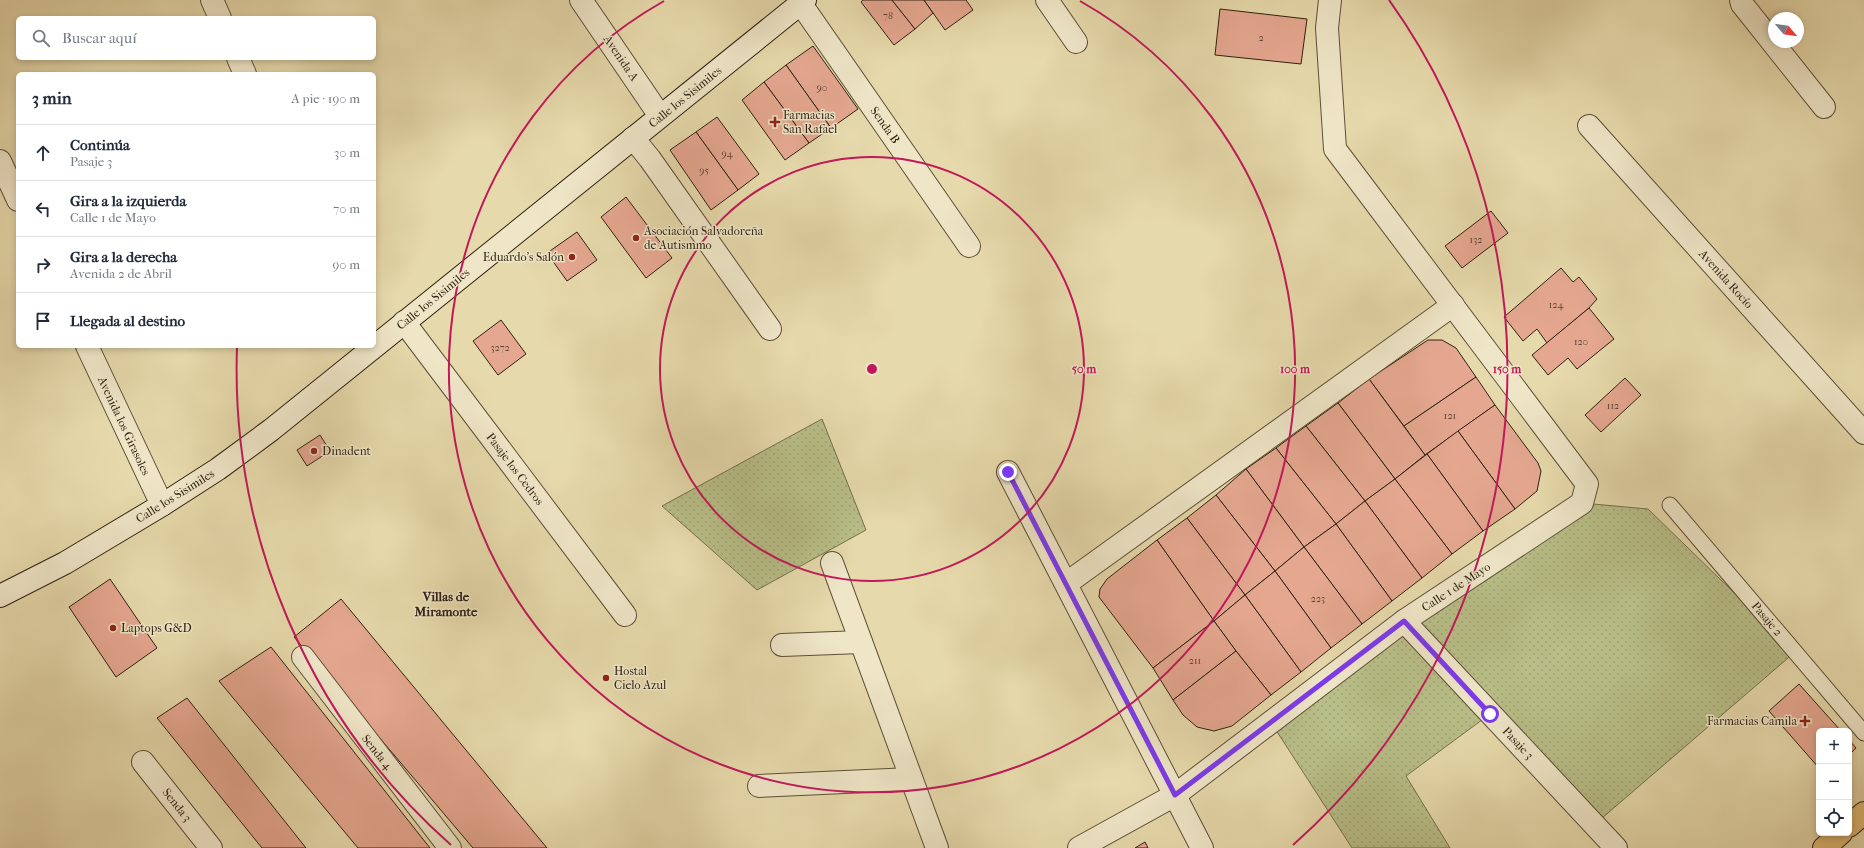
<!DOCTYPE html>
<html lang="es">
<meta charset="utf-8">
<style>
body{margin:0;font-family:"IM FELL French Canon",serif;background:#f6f6f7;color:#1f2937}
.controls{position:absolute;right:12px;bottom:12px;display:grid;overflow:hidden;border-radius:6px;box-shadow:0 2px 6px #0003}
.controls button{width:36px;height:36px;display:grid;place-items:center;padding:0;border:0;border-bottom:1px solid #e0e1e3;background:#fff;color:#1f2937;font:20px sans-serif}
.compass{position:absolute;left:1768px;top:12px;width:36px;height:36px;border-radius:50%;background:#fff;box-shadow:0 2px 6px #0003;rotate:119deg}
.stop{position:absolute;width:12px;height:12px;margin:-9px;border:3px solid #7c3aed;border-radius:50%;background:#fff}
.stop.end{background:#7c3aed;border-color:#fff;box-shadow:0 1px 4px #0008}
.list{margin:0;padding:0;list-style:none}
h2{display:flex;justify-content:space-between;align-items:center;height:52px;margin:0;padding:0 16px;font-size:17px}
h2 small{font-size:13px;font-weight:400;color:#747a83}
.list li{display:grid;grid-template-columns:26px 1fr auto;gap:12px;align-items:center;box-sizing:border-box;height:56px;padding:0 16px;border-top:1px solid #e0e1e3}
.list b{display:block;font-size:15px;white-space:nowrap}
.list p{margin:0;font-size:13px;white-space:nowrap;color:#747a83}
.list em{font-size:13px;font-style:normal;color:#747a83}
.icon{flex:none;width:22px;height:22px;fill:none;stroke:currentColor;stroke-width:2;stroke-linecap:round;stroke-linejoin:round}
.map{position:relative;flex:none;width:1864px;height:848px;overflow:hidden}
.search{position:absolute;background:#fff;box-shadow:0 2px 6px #0003;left:16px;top:16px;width:360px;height:44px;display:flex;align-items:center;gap:10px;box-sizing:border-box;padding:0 14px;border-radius:6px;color:#747a83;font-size:15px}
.panel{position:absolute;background:#fff;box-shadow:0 2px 6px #0003;left:16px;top:72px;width:360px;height:276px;border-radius:6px}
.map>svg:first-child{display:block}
</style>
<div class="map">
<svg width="1864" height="848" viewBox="0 0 1864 848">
<defs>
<pattern id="park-dots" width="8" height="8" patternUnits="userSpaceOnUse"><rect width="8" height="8" fill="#b8be87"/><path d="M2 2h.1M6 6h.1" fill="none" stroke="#9ea374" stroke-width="1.8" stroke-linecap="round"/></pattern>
</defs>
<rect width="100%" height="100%" fill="#e6d9ab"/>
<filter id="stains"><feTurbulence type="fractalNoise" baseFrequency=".005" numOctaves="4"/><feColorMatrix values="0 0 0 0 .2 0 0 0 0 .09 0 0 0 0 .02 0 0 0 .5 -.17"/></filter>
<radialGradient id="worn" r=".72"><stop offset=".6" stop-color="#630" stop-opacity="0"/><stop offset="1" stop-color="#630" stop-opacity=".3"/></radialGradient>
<g fill="url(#park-dots)" stroke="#74704c">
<polygon points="822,419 866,530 757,590 662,506"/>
<polygon points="1582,503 1648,509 1795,652 1594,825 1490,714 1406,776 1450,848 1352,848 1274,727"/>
</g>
<g fill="#e5a790" stroke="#2f2111">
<polygon points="863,0 892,0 915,29 894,45 861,2"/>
<polygon points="892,0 924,0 933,13 915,29"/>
<polygon points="924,0 966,0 973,10 945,30"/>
<polygon points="1220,9 1307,19 1301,64 1215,55"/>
<polygon points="813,46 858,109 831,128 786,65"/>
<polygon points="786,65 831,128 809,143 764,82"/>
<polygon points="764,82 809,143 785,160 742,100"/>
<polygon points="717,117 759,174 738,190 696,132"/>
<polygon points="696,132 738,190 711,210 670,150"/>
<polygon points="626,197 672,258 646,278 601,217"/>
<polygon points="1491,211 1508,233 1462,268 1445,246"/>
<polygon points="577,232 597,260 567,281 547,253"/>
<polygon points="1561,268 1573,282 1579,277 1597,299 1589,308 1547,343 1537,329 1523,341 1504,317"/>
<polygon points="1589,308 1614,339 1577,369 1568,358 1548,375 1532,355"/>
<polygon points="501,320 526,354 498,375 473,341"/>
<polygon points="1428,340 1442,340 1456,348 1476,377 1404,426 1369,379"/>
<polygon points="1476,377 1495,405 1425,455 1404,426"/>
<polygon points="1625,378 1641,395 1601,432 1585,415"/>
<polygon points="1369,379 1425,455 1395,479 1338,403"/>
<polygon points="1338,403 1395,479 1365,501 1306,426"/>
<polygon points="1495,405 1538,463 1541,471 1537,491 1515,509 1458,431"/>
<polygon points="1306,426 1365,501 1336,524 1276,448"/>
<polygon points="1458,431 1515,509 1483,531 1427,454"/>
<polygon points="320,435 330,451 307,466 297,450"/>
<polygon points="1276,448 1336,524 1304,547 1246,469"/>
<polygon points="1427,454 1483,531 1452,554 1395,479"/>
<polygon points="1246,469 1304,547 1275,571 1216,495"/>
<polygon points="1395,479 1452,554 1422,578 1365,501"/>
<polygon points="1216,495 1275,571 1245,595 1187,518"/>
<polygon points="1365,501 1422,578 1392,601 1336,524"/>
<polygon points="1187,518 1245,595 1214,621 1157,540"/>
<polygon points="1336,524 1392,601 1362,624 1304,547"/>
<polygon points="1157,540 1214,621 1153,668 1099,597 1100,589 1107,579"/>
<polygon points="1304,547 1362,624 1331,648 1275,571"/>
<polygon points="1275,571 1331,648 1301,672 1245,595"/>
<polygon points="110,579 157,648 116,677 69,607"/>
<polygon points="1245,595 1301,672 1271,695 1236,651 1214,621"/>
<polygon points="341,599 547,848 473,848 294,637"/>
<polygon points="1214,621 1236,651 1173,700 1153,668"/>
<polygon points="271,647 430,848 358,848 219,681"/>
<polygon points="1236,651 1271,695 1232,726 1214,731 1197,727 1183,715 1173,700"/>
<polygon points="1799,684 1841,731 1819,731 1819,768 1769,711"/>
<polygon points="187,698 306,848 262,848 157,718"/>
<polygon points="1849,740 1856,748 1849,755"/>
<polygon points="1145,842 1148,848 1135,848"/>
</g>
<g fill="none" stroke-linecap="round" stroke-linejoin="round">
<defs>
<polyline id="service" points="1670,505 1864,733"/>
<g id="minor">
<polyline points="212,0 220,18"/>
<polyline points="581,0 660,116"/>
<polyline points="1047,0 1076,42"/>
<polyline points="1741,0 1742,4 1824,107"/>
<polyline points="801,4 969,246"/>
<polyline points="238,58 245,74"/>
<polyline points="1589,126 1864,433"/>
<polyline points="633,138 650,159 770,329"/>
<polyline points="0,161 18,200"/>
<polyline points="404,322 625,615"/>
<polyline points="87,346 162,505"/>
<polyline points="1008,472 1202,848"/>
<polyline points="832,563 937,848"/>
<polyline points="1067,583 1453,305"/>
<polyline points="1404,621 1616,848"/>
<polyline points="782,645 861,642"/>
<polyline points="303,657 450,848"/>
<polyline points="143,762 211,848"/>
<polyline points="759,786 911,779"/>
<polyline points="1079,848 1175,795 1404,621 1582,503 1587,484 1335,149 1327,28 1330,0"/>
</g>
<polyline id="secondary" points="0,596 65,563 162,505 218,469 271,430 805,0"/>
<g id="primary">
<polyline points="1849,826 1864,813"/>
<polyline points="1824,848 1841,833"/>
</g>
</defs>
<use href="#service" stroke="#5d4f38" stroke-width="17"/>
<use href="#minor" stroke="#5d4f38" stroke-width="24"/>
<use href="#secondary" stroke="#2f2111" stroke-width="24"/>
<use href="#primary" stroke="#2f2111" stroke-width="24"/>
<use href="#service" stroke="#efe6c8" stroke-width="15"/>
<use href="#minor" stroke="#efe6c8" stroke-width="22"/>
<use href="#secondary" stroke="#efe6c8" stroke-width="22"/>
<use href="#primary" stroke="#e3bc76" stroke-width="22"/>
</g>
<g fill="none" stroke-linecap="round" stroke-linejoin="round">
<polyline stroke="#7c3aed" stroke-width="5" points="1008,472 1175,795 1404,621 1490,714"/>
</g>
<g fill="none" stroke="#c2185b" stroke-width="2">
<circle cx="872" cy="369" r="212"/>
<path d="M1080 1A423 423 0 1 1 664 1"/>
<path d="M451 845A635 635 0 0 1 237 347M1389 0A635 635 0 0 1 1293 845"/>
</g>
<g fill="#8f2418" stroke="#efe6c8" stroke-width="1.5">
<path d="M773 116h4v4h4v4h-4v4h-4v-4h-4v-4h4z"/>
<circle cx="636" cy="238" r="4"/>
<circle cx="572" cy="257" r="4"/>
<circle cx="314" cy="451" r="4"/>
<circle cx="113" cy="628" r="4"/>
<circle cx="606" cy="678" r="4"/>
<path d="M1803 715h4v4h4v4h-4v4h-4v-4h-4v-4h4z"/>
</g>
<g text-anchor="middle" stroke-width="3" stroke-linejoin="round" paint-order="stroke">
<g font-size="10" fill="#5c4231">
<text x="888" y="19">78</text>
<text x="1261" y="41">2</text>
<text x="822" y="91">90</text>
<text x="727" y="157">94</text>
<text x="704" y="174">95</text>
<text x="1476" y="243">132</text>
<text x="1556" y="308">124</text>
<text x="1581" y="345">120</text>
<text x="500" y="351">3272</text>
<text x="1613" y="409">112</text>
<text x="1450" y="419">121</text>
<text x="1318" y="602">223</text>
<text x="1195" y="664">211</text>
</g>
<g font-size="12" fill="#2f2111" stroke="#efe6c8">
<text transform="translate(621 58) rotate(56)" y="4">Avenida A</text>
<text transform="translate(685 97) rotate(-39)" y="4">Calle los Sisimiles</text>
<text transform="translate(885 125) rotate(55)" y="4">Senda B</text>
<text transform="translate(1726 279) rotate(48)" y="4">Avenida Rocío</text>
<text transform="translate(433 299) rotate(-39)" y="4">Calle los Sisimiles</text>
<text transform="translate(124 426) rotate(65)" y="4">Avenida los Girasoles</text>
<text transform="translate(515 469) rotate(53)" y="4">Pasaje los Cedros</text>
<text transform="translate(175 496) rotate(-32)" y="4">Calle los Sisimiles</text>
<text transform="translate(1456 587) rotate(-33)" y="4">Calle 1 de Mayo</text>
<text transform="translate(1767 619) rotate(50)" y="4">Pasaje 2</text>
<text transform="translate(1518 743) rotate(47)" y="4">Pasaje 3</text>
<text transform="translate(377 752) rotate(52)" y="4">Senda 4</text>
<text transform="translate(177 805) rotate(52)" y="4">Senda 3</text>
</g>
<g font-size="12" fill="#2f2111" stroke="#efe6c8" text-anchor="start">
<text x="783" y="119">Farmacias<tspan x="783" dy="14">San Rafael</tspan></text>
<text x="644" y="235">Asociación Salvadoreña<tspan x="644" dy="14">de Autismmo</tspan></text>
<text x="564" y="261" text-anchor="end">Eduardo's Salón</text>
<text x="322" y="455">Dinadent</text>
<text x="121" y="632">Laptops G&amp;D</text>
<text x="614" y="675">Hostal<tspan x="614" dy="14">Cielo Azul</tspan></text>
<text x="1797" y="725" text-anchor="end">Farmacias Camila</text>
</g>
<g font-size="13" font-weight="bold" fill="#2f2111" stroke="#efe6c8">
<text x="446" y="601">Villas de<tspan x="446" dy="15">Miramonte</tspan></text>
</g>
</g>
<circle cx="872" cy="369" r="6" fill="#c2185b" stroke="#efe6c8" stroke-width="2"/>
<g font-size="12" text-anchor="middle" font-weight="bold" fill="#c2185b" stroke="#efe6c8" stroke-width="3" stroke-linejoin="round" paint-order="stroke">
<text x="1084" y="373">50 m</text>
<text x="1295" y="373">100 m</text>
<text x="1507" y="373">150 m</text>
</g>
<rect width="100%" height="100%" filter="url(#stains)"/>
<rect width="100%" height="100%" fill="url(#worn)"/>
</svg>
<div class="controls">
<button>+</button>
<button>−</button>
<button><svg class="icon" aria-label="locate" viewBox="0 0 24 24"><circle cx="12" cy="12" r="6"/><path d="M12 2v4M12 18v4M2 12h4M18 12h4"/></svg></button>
</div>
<svg class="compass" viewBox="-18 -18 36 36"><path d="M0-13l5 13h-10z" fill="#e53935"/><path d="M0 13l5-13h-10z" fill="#747a83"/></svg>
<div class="stop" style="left:1490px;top:714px"></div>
<div class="stop end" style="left:1008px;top:472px"></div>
<div class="search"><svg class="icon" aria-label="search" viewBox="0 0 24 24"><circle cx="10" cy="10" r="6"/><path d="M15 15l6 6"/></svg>Buscar aquí</div>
<section class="panel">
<h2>3 min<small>A pie · 190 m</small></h2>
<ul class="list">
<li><svg class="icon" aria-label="ahead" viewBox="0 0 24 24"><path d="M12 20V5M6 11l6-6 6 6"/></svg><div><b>Continúa</b><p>Pasaje 3</p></div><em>30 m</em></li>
<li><svg class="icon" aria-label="left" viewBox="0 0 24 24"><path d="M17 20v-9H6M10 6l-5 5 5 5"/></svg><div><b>Gira a la izquierda</b><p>Calle 1 de Mayo</p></div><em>70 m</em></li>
<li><svg class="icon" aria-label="right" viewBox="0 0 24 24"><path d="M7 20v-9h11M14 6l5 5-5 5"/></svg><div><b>Gira a la derecha</b><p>Avenida 2 de Abril</p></div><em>90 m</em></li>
<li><svg class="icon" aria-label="arrive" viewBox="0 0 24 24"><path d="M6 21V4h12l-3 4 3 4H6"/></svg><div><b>Llegada al destino</b></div></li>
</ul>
</section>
</div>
